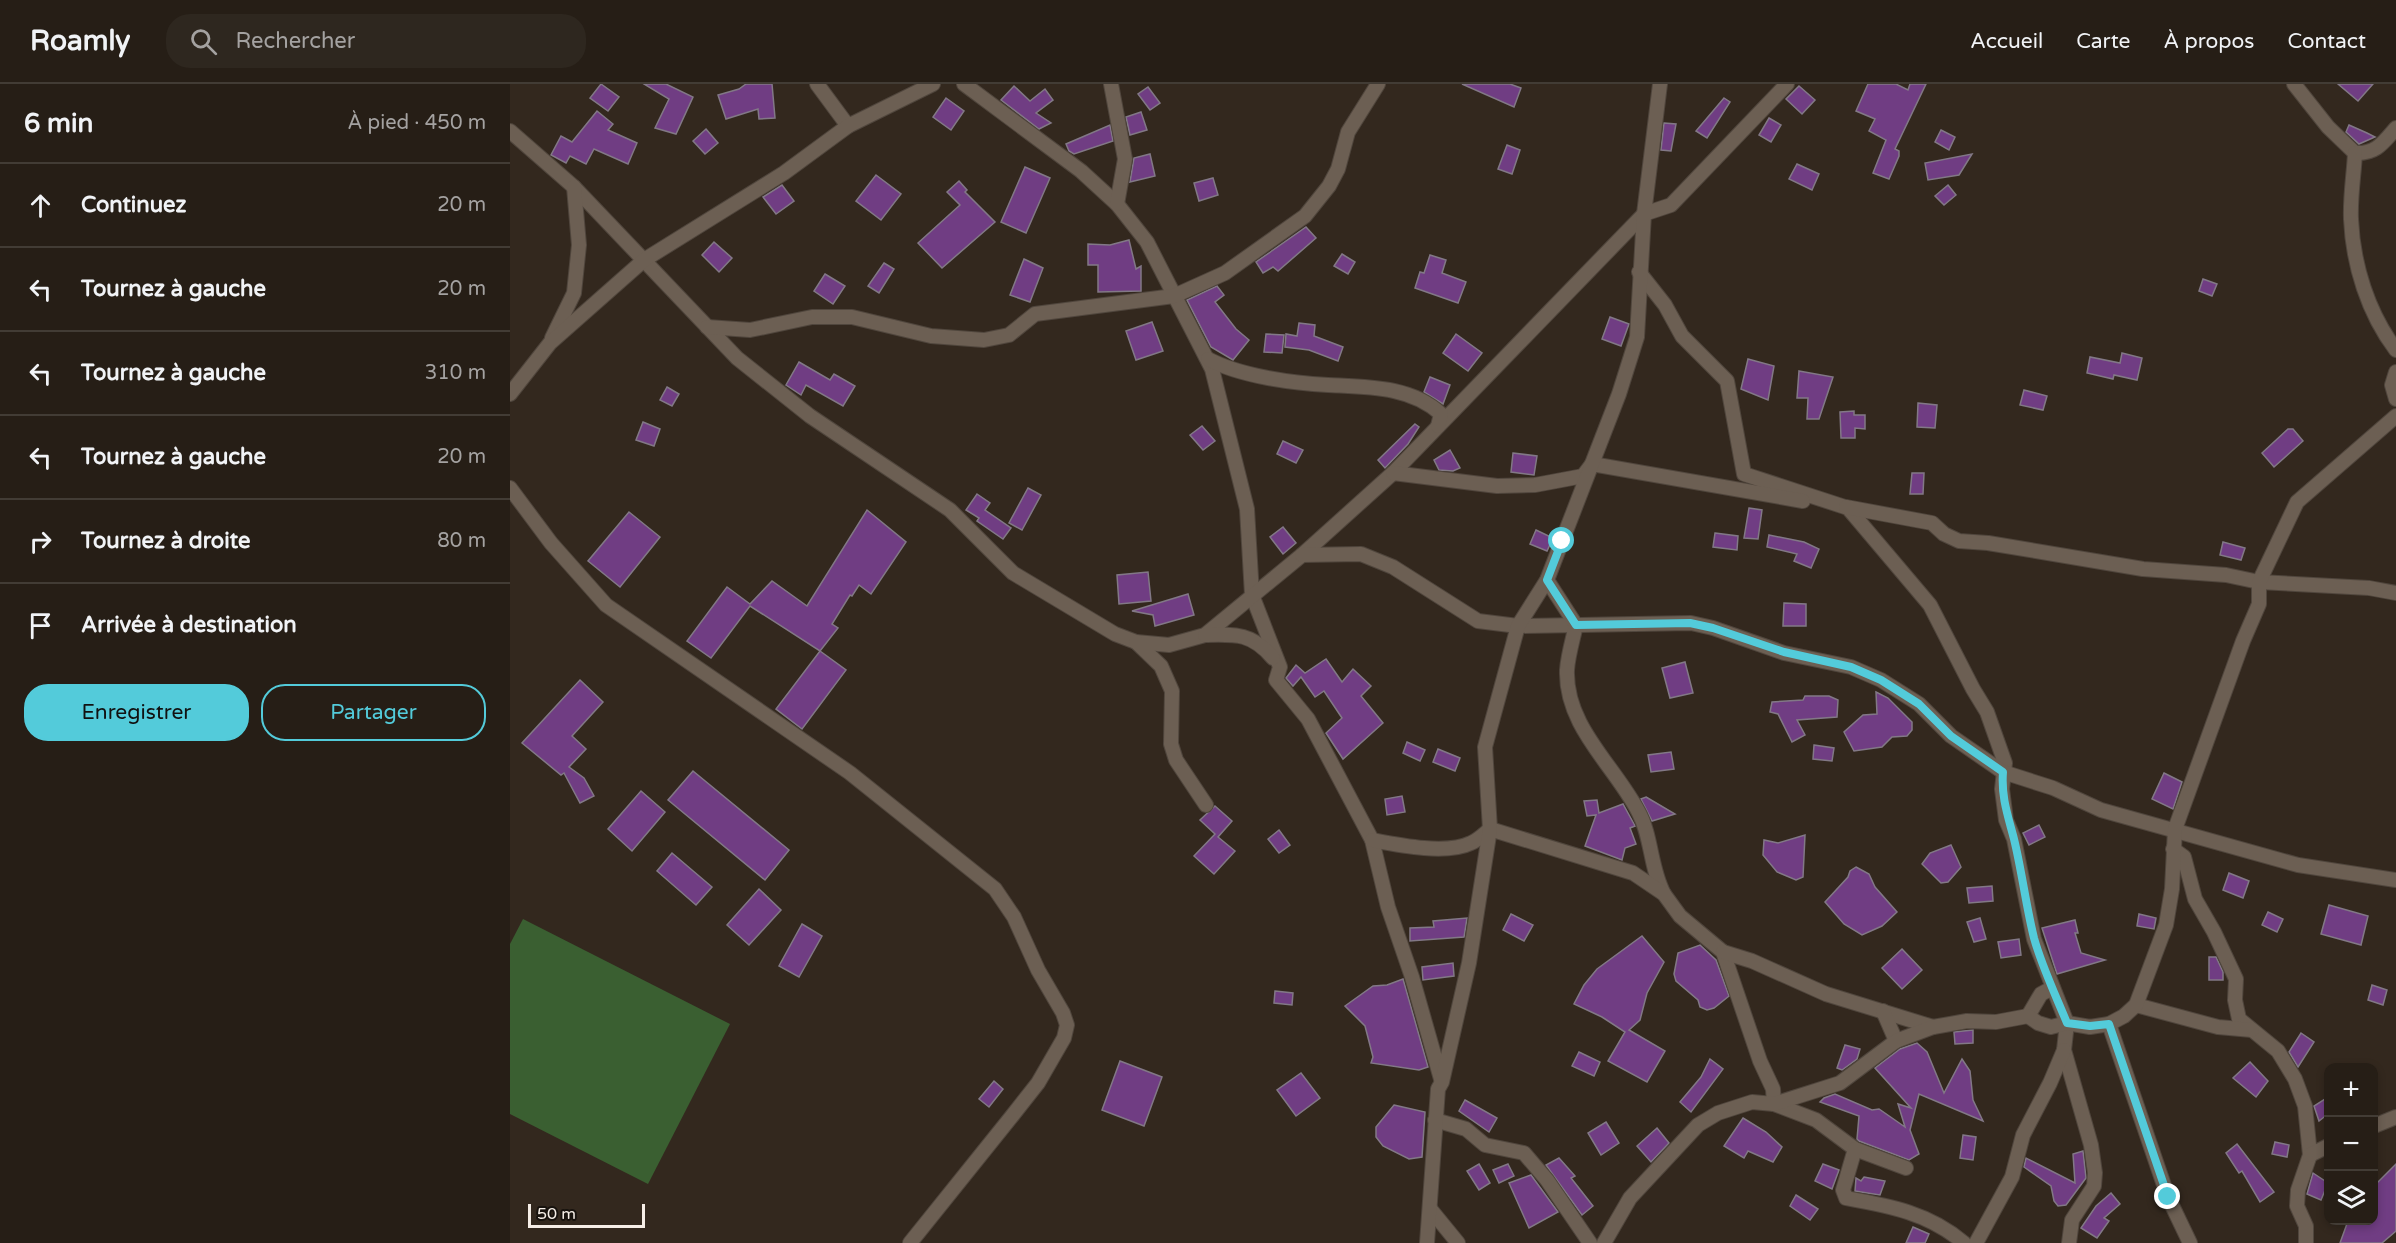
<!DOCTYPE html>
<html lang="fr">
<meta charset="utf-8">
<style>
body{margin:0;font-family:"Varela Round",sans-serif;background:#2e271f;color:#f1f3f6}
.controls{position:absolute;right:18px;bottom:18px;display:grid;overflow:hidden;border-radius:12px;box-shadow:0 3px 9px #0003}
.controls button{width:54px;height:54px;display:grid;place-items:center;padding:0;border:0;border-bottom:2px solid #423c35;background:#261e16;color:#f1f3f6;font:30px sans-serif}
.scale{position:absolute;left:18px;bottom:15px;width:117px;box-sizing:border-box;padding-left:6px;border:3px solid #f6eee7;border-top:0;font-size:16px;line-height:21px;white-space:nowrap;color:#f6eee7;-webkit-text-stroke:4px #17120d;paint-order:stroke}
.stop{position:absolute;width:18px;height:18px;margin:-14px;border:4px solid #53cbda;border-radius:50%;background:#fff}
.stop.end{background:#53cbda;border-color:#fff;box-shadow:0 2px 6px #0008}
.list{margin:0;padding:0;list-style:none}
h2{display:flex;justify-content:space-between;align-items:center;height:78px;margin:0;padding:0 24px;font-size:26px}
h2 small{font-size:20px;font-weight:400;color:#a4a2a1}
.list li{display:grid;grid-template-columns:39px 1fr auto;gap:18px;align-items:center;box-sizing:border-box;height:84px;padding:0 24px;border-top:2px solid #423c35}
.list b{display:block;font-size:22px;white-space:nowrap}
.list em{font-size:20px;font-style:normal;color:#a4a2a1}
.actions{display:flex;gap:12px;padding:18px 24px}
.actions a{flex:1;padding:14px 0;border:2px solid #53cbda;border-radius:24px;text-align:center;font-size:21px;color:#53cbda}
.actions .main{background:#53cbda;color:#111}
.icon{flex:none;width:33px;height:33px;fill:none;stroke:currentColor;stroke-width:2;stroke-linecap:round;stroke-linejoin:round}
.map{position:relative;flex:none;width:1886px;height:1159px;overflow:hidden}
header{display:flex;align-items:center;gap:36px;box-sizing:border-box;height:84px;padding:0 30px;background:#261e16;border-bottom:2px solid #423c35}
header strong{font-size:28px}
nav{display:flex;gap:33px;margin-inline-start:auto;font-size:21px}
.search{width:420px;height:54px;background:#2e271f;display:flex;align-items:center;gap:15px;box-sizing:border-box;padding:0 21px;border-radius:24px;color:#a4a2a1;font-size:22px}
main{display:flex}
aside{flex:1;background:#261e16}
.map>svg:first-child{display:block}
</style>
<header>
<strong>Roamly</strong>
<div class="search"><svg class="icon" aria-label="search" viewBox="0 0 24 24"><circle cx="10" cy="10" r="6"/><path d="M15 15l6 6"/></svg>Rechercher</div>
<nav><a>Accueil</a><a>Carte</a><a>À propos</a><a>Contact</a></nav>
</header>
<main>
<aside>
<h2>6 min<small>À pied · 450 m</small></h2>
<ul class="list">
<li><svg class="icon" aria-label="ahead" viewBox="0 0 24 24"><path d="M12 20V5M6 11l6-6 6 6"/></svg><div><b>Continuez</b></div><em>20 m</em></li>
<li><svg class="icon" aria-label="left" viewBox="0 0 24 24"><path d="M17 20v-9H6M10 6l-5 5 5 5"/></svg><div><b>Tournez à gauche</b></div><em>20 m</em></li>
<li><svg class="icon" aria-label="left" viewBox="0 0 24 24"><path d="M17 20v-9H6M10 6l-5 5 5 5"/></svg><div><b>Tournez à gauche</b></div><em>310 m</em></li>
<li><svg class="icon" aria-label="left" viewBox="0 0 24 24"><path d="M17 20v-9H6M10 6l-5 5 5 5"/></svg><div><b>Tournez à gauche</b></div><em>20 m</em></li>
<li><svg class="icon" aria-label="right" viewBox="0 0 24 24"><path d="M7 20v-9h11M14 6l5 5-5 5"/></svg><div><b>Tournez à droite</b></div><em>80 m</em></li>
<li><svg class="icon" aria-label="arrive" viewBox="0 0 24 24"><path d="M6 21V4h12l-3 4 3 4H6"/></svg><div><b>Arrivée à destination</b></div></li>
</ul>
<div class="actions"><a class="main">Enregistrer</a><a>Partager</a></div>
</aside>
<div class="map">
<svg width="1886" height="1159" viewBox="0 0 1886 1159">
<rect width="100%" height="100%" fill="#33281e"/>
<polygon fill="#3a5f31" points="13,835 220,940 138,1100 0,1030 0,860"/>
<g fill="#703d83" stroke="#827886" stroke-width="1.5">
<polygon points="91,0 109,13 98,27 80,14"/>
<polygon points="134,0 156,0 183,13 166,50 145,44 159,15"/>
<polygon points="236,0 262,0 265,34 249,35 248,25 216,35 208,11 229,5"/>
<polygon points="952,0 1000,0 1011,4 1004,23"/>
<polygon points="1358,0 1386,0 1398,6 1400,0 1416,0 1385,65 1389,67 1389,72 1379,95 1363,89 1376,56 1359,47 1365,35 1346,27"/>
<polygon points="1828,0 1863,0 1848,17"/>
<polygon points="504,2 520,17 535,5 543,16 526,29 541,39 529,45 491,16"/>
<polygon points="1289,2 1305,16 1292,30 1276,15"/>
<polygon points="638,3 650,19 640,26 628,10"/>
<polygon points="436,14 454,27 441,46 423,33"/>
<polygon points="1214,14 1220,18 1197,54 1186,47"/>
<polygon points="87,27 103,40 98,46 127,59 118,80 84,65 76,80 60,72 56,79 41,71 51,52 62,58"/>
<polygon points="631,28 637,46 620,51 616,33"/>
<polygon points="1259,34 1271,41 1261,58 1249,51"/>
<polygon points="1154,39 1166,40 1161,67 1151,66"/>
<polygon points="600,41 603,57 564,70 559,67 556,60"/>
<polygon points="1839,41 1857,49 1865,53 1849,60 1836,48"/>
<polygon points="196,45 208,59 195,70 183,57"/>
<polygon points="1431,46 1445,53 1439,66 1425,58"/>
<polygon points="997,61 1010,66 1002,90 988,85"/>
<polygon points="640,70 645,92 620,98 624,74"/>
<polygon points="1462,70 1449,91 1418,96 1415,79"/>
<polygon points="1287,80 1309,90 1302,106 1279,95"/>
<polygon points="515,83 540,94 516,149 491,138"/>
<polygon points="366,91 391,110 371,136 346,117"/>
<polygon points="703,94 708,111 689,117 684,99"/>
<polygon points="449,97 457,106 455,108 485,138 432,184 408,159 450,121 437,108"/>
<polygon points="272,101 284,117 266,130 253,113"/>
<polygon points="1438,101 1446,111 1434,121 1425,112"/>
<polygon points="796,143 806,154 768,187 763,183 753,189 746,178"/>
<polygon points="619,156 626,185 631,182 631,207 588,208 588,181 578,181 578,160 600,161"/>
<polygon points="204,158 222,174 209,188 192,171"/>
<polygon points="832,170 845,178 838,190 824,182"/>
<polygon points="920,171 936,176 932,189 956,198 948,219 905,204 910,188 914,189"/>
<polygon points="514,175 533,184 520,218 500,211"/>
<polygon points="374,179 384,185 369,209 358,202"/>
<polygon points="315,190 335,202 323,220 304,207"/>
<polygon points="1693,195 1707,200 1702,212 1689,207"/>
<polygon points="707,202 714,211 705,218 726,245 739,256 723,276 701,263 677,216"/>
<polygon points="1100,233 1119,240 1111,262 1092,255"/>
<polygon points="642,238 653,267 626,276 616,247"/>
<polygon points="789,239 805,241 804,252 833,263 828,277 799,266 775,263 776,250 787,252"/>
<polygon points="756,250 774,251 772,269 754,268"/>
<polygon points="946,250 972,269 958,287 933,269"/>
<polygon points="1612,269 1632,274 1627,296 1604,291 1603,295 1577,289 1580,273 1610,279"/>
<polygon points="1238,275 1264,282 1258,316 1231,305"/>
<polygon points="289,278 320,296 324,290 345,302 333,322 296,301 291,311 276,301"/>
<polygon points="1289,287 1323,293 1309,335 1297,335 1298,314 1287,314"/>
<polygon points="920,293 940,301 933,320 914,308"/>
<polygon points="157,303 169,310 162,322 150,316"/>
<polygon points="1514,306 1537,312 1533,326 1510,321"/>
<polygon points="1408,319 1427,321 1425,344 1407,343"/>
<polygon points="1344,327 1344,331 1355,331 1355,345 1345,344 1345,354 1331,354 1330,328"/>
<polygon points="133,338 150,345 144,362 126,356"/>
<polygon points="905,340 909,343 898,360 875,384 868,376"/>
<polygon points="692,342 705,357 693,366 680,351"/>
<polygon points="1778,345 1783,345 1793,357 1764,383 1752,369"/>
<polygon points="773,357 793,366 786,379 767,370"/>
<polygon points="940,366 950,384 943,387 929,386 924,376"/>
<polygon points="1003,369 1027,372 1024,391 1001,388"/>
<polygon points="1402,389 1414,389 1413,410 1400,410"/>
<polygon points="518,404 531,411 512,446 499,439"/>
<polygon points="467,410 480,419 475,426 501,444 493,455 467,437 469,434 456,426"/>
<polygon points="1239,424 1252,426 1248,455 1234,454"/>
<polygon points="357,426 396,458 361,510 349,501 342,512 340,511 322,540 328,544 310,567 240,522 201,574 177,557 217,503 240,520 262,497 297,522"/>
<polygon points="119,428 150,453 110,503 78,477"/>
<polygon points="773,443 786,459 773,470 760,453"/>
<polygon points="1026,446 1043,454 1037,467 1020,460"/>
<polygon points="1205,449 1228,452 1227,466 1203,463"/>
<polygon points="1259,451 1294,458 1309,465 1301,484 1284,477 1287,470 1257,463"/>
<polygon points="1713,458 1735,464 1731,476 1710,471"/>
<polygon points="638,488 641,517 609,520 607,491"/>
<polygon points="678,510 684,531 645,542 643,531 622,527"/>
<polygon points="1274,519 1296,520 1296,542 1273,542"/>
<polygon points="310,567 336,586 292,645 266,625"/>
<polygon points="816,575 832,598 843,585 861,602 851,612 873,639 833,675 816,649 832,634 814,607 805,613 791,593 783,602 776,594 786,581 795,589"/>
<polygon points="1175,578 1183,609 1160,614 1152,584"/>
<polygon points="70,596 93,618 62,652 76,665 59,683 74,694 84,712 70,719 54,689 51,691 12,659"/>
<polygon points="1366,608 1378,614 1402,638 1402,646 1397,652 1382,653 1372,663 1344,667 1334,648 1353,631 1367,630"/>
<polygon points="1295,612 1319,612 1328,616 1327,633 1287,636 1295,651 1282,658 1268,630 1260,628 1262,618 1293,616"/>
<polygon points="897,658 915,666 910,677 893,669"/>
<polygon points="1304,661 1324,664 1322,677 1303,675"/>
<polygon points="928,665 950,674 945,687 923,678"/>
<polygon points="1161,668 1164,685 1141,688 1138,671"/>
<polygon points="183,687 279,766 255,796 158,716"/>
<polygon points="1654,689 1672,698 1663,725 1642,715"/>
<polygon points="131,707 155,728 122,767 98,745"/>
<polygon points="892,712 895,728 877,731 875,715"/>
<polygon points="1136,713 1165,730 1142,737 1131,715"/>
<polygon points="1087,716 1089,729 1113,720 1124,740 1125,742 1120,744 1126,760 1115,764 1112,776 1075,762 1086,731 1077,732 1074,717"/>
<polygon points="705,722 722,737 708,753 725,767 704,790 684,772 705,750 690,736"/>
<polygon points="1529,741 1535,753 1519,761 1513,749"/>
<polygon points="769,746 780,761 769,769 758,755"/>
<polygon points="1295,751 1293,793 1286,796 1267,788 1253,771 1254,756 1268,759"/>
<polygon points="1441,761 1451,783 1438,798 1431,799 1412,780 1420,769"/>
<polygon points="162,769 202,803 186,821 147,787"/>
<polygon points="1346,783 1359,790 1365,803 1387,828 1372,842 1352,851 1334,840 1315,818 1338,793 1340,787"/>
<polygon points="1719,789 1739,797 1733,814 1713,806"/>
<polygon points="1482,802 1483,817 1459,819 1457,804"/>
<polygon points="249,805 271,826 239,861 217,841"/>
<polygon points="1819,821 1858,832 1851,861 1811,850"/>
<polygon points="1758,828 1773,835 1767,848 1752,841"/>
<polygon points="1001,830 1023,841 1014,857 993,846"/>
<polygon points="1629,830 1646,834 1644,845 1627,842"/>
<polygon points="957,834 954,853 900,857 900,844 924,843 923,837"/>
<polygon points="1470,834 1476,855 1464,858 1457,838"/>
<polygon points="1565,836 1568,849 1565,849 1571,869 1595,876 1547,890 1532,844"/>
<polygon points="292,840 312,852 289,893 269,882"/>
<polygon points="1132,852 1154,878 1137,909 1130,936 1119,946 1155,967 1137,998 1098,977 1115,948 1092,933 1064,920 1074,901 1087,885"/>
<polygon points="1509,855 1511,871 1491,874 1488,858"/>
<polygon points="1190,861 1206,876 1219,912 1204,924 1197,926 1190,923 1188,916 1166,897 1164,890 1168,869"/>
<polygon points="1392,865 1412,886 1392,905 1372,884"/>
<polygon points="1699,873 1706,873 1713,888 1713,896 1699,896"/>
<polygon points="943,879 944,892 913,896 912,883"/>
<polygon points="893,895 918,983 909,986 861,979 863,973 855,942 835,922 863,902 877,901"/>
<polygon points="1862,901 1877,906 1873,921 1858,916"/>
<polygon points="765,907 783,909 782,921 764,919"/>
<polygon points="1463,946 1463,959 1445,960 1444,948"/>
<polygon points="1791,949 1804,958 1788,983 1779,968"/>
<polygon points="1407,959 1417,968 1434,1009 1452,975 1460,987 1463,1016 1473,1037 1409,1010 1400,1046 1409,1070 1399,1076 1349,1057 1347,1055 1349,1032 1310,1018 1314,1014 1325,1010 1362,1026 1369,1025 1395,1043 1388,1020 1401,1024 1365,984 1390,965"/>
<polygon points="1335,961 1350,965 1347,975 1332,986 1327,984"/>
<polygon points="1069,968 1090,978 1084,992 1062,982"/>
<polygon points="1200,975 1213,985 1181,1028 1170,1018 1191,993"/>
<polygon points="610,977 652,993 634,1042 592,1026"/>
<polygon points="1740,978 1758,997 1746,1013 1723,994"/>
<polygon points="791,989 810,1014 786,1032 767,1006"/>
<polygon points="484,997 493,1005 479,1023 469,1015"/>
<polygon points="1818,1013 1818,1030 1809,1037 1804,1022"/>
<polygon points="955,1016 987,1034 979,1048 949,1027"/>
<polygon points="884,1021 915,1028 912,1073 899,1075 873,1062 866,1053 866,1043"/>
<polygon points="1233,1034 1256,1048 1272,1063 1263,1078 1238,1067 1234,1074 1214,1062"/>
<polygon points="1096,1038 1109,1059 1091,1071 1078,1049"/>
<polygon points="1147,1044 1159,1059 1141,1078 1127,1062"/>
<polygon points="1453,1051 1466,1053 1463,1076 1450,1074"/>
<polygon points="1765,1058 1779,1061 1777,1073 1762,1070"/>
<polygon points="1727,1060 1764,1108 1750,1118 1732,1087 1729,1089 1716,1069"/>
<polygon points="1573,1067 1576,1094 1556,1121 1548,1122 1544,1117 1541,1102 1514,1083 1516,1074 1565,1099 1563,1070"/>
<polygon points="1049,1074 1065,1092 1061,1094 1083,1122 1072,1131 1036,1081"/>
<polygon points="969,1080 980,1099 969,1106 957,1087"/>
<polygon points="998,1080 1004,1092 989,1099 983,1086"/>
<polygon points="1313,1080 1329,1086 1322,1105 1305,1097"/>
<polygon points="1886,1080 1886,1147 1872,1159 1830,1159 1838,1137 1863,1137 1863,1103"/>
<polygon points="1803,1089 1818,1099 1811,1116 1797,1110"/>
<polygon points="1021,1091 1048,1128 1019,1144 999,1099"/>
<polygon points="1354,1093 1375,1097 1370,1111 1345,1107 1346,1094 1351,1097"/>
<polygon points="1601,1109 1610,1120 1594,1134 1599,1137 1587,1154 1571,1144 1586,1122"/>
<polygon points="1286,1111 1308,1125 1300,1136 1280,1122"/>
<polygon points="1403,1143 1419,1150 1415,1159 1396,1159"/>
</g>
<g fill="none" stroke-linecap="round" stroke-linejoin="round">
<defs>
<g id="minor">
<polyline points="307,0 338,42"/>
<polyline points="454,0 571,87 607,120 637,158 702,285 737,425 742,511 770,583 766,596 798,635 862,756 878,823 902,893 931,995"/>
<polyline points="601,0 615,75 607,120"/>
<path d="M1784,0L1818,43L1845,69C1866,70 1873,59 1886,44"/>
<polyline points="0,47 64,103 227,274 300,332 440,426 503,489 605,550 626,558 659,561 695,551 792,471 883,389 1134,130 1161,121 1277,0"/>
<path d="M1845,69C1844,90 1840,113 1841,135C1843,181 1858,229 1886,266"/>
<polyline points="1129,188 1155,221 1172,252 1217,297 1234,390 1338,424 1420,521 1463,605 1477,628 1495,679 1492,705 1496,736 1504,755 1524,855 1557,939 1554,966 1581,1061 1585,1089 1584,1102 1562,1136 1559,1159"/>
<polyline points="197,243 240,246 302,233 342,233 421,252 474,256 499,251 525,230 664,212 715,189 795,132 819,102 828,85 838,48 868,0"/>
<polyline points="42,254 64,209 69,161 64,103"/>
<path d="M698,275C730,292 781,299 818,301C857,303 901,302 931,330L928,342"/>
<polyline points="1886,288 1882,301 1886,315"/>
<polyline points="0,310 40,259 134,176 274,89 338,42 423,0"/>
<polyline points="883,389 987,402 1025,401 1073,392 1082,380 1293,417"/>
<polyline points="0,404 41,459 96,521 340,689 485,805 504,833 528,886 553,929 557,941 554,954 528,999 502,1032 400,1159"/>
<polyline points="1336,423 1422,439 1434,450 1449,457 1478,459 1633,485 1716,491 1749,498 1859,504 1886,509"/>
<polyline points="792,471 851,470 883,483 968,537 1008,542 1181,539 1203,544 1274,569 1341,583 1371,596 1409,620 1441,652 1493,688 1543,704 1591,726 1788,781 1886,796"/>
<path d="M1037,496L1066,541C1063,555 1058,571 1057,586C1055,642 1104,681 1128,727C1142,752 1140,784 1154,810"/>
<path d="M695,551C726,550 742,549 763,574"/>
<polyline points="626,558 651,582 662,607 661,660 666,676 696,721"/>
<path d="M862,756C888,761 936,771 961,759C968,756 974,750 980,745L1123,789L1154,810L1170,832L1213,868L1250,977L1263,1005L1264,1020L1306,1036L1345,1065L1396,1084"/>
<polyline points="1663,765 1674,773 1685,815 1704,848 1726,895 1725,916 1729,935 1768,967 1785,995 1795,1022 1800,1071 1788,1106 1787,1122 1796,1142 1796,1159"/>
<polyline points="1213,868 1242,877 1316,910 1423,943"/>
<polyline points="1626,921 1708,943 1742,946"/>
<polyline points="1373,927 1386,957"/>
<polyline points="1518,932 1531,910 1542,904"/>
<polyline points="1599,940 1658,1113 1680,1159"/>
<polyline points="925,1036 956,1045 975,1061 1014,1069 1037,1096 1080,1159"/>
<polyline points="1864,1042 1886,1033"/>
<path d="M1345,1065L1333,1106L1336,1114C1380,1122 1419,1129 1454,1159"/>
<polyline points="1800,1071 1818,1062"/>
<polyline points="921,1126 948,1159"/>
<polyline points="917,1159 928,1005 932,998 959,879 980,745 975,663 1008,542 1037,496 1109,310 1127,253 1134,130 1150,0"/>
<polyline points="1094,1159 1120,1114 1188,1041 1208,1029 1242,1018 1264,1020 1330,999 1386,957 1423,943 1457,937 1486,938 1518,932 1528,939 1541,943 1557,939 1580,943 1599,940 1614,932 1626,921 1656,841 1662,805 1665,745 1733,557 1749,520 1749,498 1787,418 1886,332"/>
<polyline points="1466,1159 1502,1093 1513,1051 1540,999 1554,966"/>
</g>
</defs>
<use href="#minor" stroke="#50463d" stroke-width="16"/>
<use href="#minor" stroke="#6c5f53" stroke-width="14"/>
</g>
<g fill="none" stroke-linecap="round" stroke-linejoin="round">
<path stroke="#53cbda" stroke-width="8" d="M1052,457L1037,496L1066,541L1180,539L1203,544L1274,568L1341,583L1371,596L1409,620L1441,652L1493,688C1491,713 1498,732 1504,755C1512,788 1516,822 1524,854C1532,883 1546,912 1557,939L1580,942L1599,940L1658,1113"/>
</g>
</svg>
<div class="controls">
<button>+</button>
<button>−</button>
<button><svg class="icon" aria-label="layers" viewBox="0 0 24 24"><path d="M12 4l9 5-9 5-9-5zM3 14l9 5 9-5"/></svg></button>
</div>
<div class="scale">50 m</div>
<div class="stop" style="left:1052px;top:457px"></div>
<div class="stop end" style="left:1658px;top:1113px"></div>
</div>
</main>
